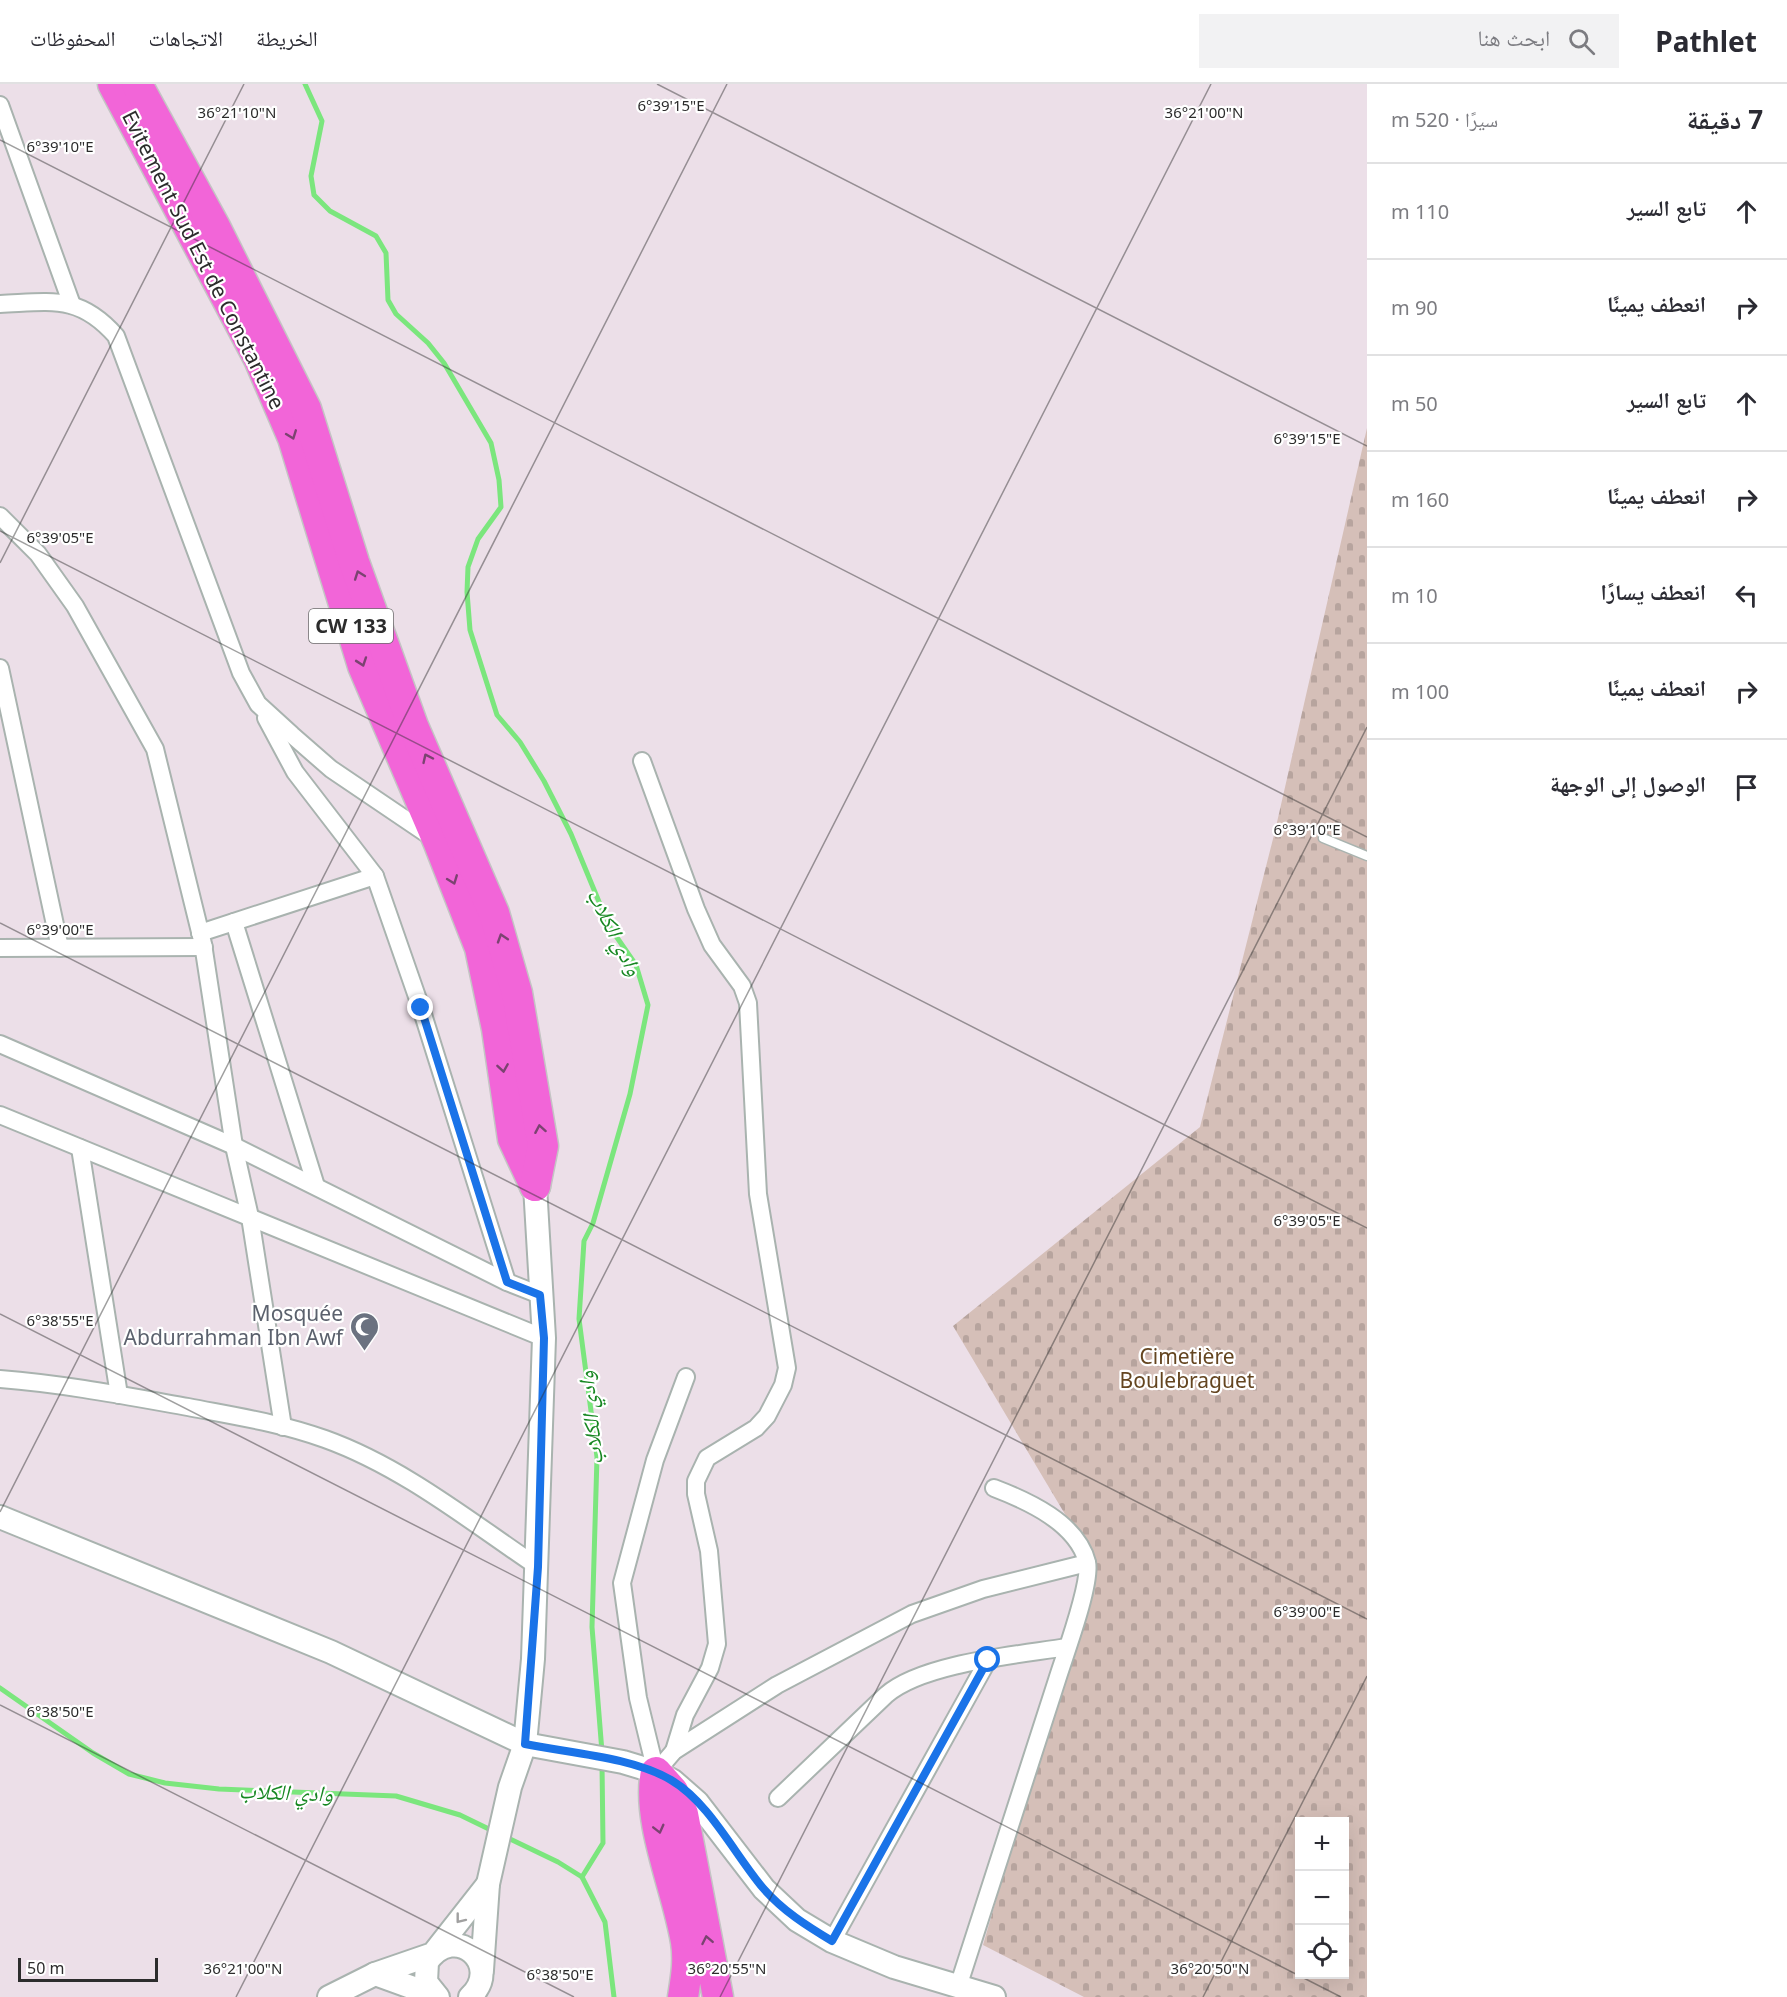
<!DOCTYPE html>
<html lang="ar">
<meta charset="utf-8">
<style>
body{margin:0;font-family:"Noto Sans","Noto Naskh Arabic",sans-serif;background:#f2f2f3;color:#2b2b33;direction:rtl}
.controls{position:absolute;right:18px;bottom:18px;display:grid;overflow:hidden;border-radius:0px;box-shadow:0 6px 24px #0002}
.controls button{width:54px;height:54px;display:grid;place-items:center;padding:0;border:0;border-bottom:2px solid #e1e1e2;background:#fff;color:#2b2b33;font:30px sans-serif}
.scale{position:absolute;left:18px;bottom:15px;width:140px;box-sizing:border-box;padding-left:6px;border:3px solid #2c2c2c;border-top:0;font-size:16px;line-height:21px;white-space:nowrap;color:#2c2c2c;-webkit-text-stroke:4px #fff;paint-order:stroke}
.stop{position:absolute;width:18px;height:18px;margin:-14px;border:4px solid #1a73e8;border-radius:50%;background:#fff}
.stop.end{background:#1a73e8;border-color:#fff;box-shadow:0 2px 6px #0008}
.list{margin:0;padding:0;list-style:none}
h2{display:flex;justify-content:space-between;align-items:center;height:78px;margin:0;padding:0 24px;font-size:26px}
h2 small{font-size:20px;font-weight:400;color:#7c7c81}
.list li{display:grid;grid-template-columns:39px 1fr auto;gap:18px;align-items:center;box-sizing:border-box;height:96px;padding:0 24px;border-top:2px solid #e1e1e2}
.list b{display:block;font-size:22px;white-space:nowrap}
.list em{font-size:20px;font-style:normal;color:#7c7c81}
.icon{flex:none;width:33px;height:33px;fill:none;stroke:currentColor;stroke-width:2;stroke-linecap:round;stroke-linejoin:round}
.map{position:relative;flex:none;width:1367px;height:1913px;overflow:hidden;direction:ltr}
header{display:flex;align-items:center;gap:36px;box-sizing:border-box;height:84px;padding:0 30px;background:#fff;border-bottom:2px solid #e1e1e2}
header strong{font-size:28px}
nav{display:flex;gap:33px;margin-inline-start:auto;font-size:21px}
.search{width:420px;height:54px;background:#f2f2f3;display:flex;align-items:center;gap:15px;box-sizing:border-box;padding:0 21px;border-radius:0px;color:#7c7c81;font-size:22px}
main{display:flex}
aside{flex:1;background:#fff}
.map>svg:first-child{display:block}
</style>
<header>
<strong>Pathlet</strong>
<div class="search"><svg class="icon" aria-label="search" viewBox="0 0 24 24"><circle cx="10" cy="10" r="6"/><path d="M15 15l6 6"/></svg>ابحث هنا</div>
<nav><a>الخريطة</a><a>الاتجاهات</a><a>المحفوظات</a></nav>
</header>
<main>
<aside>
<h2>7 دقيقة<small>سيرًا · 520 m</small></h2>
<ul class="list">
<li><svg class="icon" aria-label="ahead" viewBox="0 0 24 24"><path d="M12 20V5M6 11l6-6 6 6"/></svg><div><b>تابع السير</b></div><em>110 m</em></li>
<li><svg class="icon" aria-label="right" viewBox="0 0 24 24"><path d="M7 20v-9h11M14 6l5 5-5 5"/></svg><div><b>انعطف يمينًا</b></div><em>90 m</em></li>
<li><svg class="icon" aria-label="ahead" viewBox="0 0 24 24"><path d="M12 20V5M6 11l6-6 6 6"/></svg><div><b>تابع السير</b></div><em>50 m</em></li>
<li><svg class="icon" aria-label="right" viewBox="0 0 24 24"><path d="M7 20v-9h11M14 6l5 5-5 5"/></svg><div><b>انعطف يمينًا</b></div><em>160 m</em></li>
<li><svg class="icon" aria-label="left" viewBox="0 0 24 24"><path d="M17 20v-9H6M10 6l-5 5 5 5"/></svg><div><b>انعطف يسارًا</b></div><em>10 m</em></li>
<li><svg class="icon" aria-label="right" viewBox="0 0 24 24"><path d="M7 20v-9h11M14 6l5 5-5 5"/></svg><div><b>انعطف يمينًا</b></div><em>100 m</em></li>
<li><svg class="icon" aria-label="arrive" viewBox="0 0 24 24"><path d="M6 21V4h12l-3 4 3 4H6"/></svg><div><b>الوصول إلى الوجهة</b></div></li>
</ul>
</aside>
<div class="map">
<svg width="1367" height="1913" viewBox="0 0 1367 1913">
<defs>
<pattern id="cemetery-stones" width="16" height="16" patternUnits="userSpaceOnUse" patternTransform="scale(1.5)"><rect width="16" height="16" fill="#d5bfb8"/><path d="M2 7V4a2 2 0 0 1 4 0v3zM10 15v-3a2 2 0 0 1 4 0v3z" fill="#b7a49e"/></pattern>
</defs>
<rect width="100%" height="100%" fill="#ecdfe8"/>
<path fill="url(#cemetery-stones)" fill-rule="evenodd" d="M1367,344V1913H1084L983,1861L1094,1479L953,1242L1200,1043L1275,747ZM1300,1738H1344V1890H1300Z"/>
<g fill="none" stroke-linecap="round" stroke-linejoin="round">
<g stroke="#7be67d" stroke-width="5">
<polyline points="305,0 322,37 311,92 314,111 330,127 376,152 386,169 388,216 396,230 428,259 444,279 491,359 499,396 501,423 478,455 468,483 467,508 470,546 497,631 520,658 544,697 571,750 609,842 636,881 648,921 630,1010 593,1139 584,1157 579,1235 597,1373 592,1543 602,1668"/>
<polyline points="0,1604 93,1669 129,1690 165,1699 219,1705 396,1712 460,1731 495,1748"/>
<polyline points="504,1752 558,1778 582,1793 605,1838 614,1913"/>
<polyline points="582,1793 603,1759 602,1680"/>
</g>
<defs>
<polyline id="lane" points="1323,754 1367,772"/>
<g id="street">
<polyline points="0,21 72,221"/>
<path d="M0,220C51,218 79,210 116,252L241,589L258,620L292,651L331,685L433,754"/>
<polyline points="0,432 38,470 75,522 155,665 203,860 234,1062 250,1133 283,1343"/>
<polyline points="0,584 60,864"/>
<polyline points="266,634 295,688 375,792 421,924 507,1198"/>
<polyline points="642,677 696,825 712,861 742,902 748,919 758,1110 787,1284 783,1301 767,1332 756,1344 707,1374 696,1397 696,1410 709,1467 717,1560 710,1584 685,1631 674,1667"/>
<polyline points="234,838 316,1102"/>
<polyline points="200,849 375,792"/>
<polyline points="0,864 204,863"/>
<polyline points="0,960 234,1062 507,1198 540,1211"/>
<polyline points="0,1031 544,1254"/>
<polyline points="80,1064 119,1311"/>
<path d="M0,1295C64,1300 126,1312 188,1323C234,1332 281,1339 325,1355C403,1383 471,1438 538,1483"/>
<polyline points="656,1688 674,1667 777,1601 912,1530 983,1505 1087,1479"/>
<polyline points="656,1688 638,1614 622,1499 655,1376 686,1293"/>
<path d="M778,1714L886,1611C923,1579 1018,1571 1067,1563"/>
<polyline points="832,1857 988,1576"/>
<path d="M958,1903C991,1801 1024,1698 1057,1596C1064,1573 1092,1499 1087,1478C1077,1439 1028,1417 994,1404"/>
</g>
<g id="secondary">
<polyline points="0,1433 331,1568 525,1660 623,1678 656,1688 673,1697 697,1718 764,1805 797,1836 832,1857 894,1883 994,1913"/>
<polyline points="482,1886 488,1800 510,1703 525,1660 533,1575 544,1254 535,1102"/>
<polyline points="375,1890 436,1912"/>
<polyline points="329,1913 375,1890 433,1870 488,1800"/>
<path d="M438,1913L426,1898L427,1878C455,1837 504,1881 470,1913"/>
</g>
<g id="highway">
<polyline points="113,0 259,275 293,354 363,582 438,757 480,864 497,945 513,1055 535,1102"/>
<polyline points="137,0 215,143 306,325 354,478 413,642 494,829 517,909 543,1062 535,1102"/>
<path d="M683,1913C686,1894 689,1877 686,1858C678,1807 646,1737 656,1688L673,1707L683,1730L718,1913"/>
</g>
</defs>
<use href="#lane" stroke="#a9b3af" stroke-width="11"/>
<use href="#street" stroke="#a9b3af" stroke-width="20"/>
<use href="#secondary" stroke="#a9b3af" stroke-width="26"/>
<use href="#highway" stroke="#c4c4c4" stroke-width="33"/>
<use href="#lane" stroke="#fff" stroke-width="8"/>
<use href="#street" stroke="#fff" stroke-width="16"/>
<use href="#secondary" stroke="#fff" stroke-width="22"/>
<use href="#highway" stroke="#f265d8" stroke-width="30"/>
</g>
<defs><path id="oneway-chevron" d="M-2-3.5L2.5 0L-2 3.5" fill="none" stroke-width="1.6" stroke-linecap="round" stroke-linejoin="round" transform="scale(1.5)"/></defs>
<g stroke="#7b4371">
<use href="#oneway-chevron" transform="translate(292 351) rotate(69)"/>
<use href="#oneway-chevron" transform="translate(359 491) rotate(-110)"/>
<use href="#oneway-chevron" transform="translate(362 578) rotate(71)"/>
<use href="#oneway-chevron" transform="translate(427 674) rotate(-115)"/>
<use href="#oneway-chevron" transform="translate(453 796) rotate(69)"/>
<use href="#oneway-chevron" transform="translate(502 854) rotate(-108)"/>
<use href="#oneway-chevron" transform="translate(503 984) rotate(81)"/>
<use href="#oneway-chevron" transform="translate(540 1045) rotate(-100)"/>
<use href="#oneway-chevron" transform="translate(659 1745) rotate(76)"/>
<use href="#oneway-chevron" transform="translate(707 1856) rotate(-101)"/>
</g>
<use stroke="#a0a0a0" href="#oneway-chevron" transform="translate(460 1835) rotate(128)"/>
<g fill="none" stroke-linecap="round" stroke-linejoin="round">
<path stroke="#1a73e8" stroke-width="8" d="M421,924L507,1198L540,1211L544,1254L538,1483L525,1660C569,1669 633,1673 671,1696C709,1718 735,1771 763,1804C783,1827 807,1842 832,1857L988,1576"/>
</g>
<path fill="none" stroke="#2c2c2c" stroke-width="1.5" stroke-opacity="0.45" d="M657,0L1367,362M0,56L1367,753M0,447L1367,1144M0,479L244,0M0,839L1367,1535M0,1230L1341,1913M0,1428L727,0M0,1621L574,1913M236,1913L1211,0M720,1913L1367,643M1203,1913L1367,1592"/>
<defs>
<symbol id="mosque-pin" viewBox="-11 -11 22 30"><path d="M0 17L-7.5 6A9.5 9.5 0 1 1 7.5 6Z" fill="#6b7280" stroke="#fff"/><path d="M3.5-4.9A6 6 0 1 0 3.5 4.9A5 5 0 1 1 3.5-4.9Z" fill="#fff"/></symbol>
</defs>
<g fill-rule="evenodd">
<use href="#mosque-pin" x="348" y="1226" width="33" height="45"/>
</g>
<g text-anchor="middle" stroke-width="4.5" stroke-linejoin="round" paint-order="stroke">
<rect fill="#fff" stroke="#6b6b6b" stroke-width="1.5" x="309" y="525" width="84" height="34" rx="4.5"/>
<g font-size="20" font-weight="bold" fill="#2c2c2c">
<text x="351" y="549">CW 133</text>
</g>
<g font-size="21" fill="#2c2c2c" stroke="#fff">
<text transform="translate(203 176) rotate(63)" y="7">Evitement Sud Est de Constantine</text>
</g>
<g font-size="21" fill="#5b616d" stroke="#fff" text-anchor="end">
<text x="343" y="1237">Mosquée<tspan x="343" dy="24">Abdurrahman Ibn Awf</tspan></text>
</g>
<g font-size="21" fill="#644520" stroke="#fff">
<text x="1187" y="1280">Cimetière<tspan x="1187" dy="24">Boulebraguet</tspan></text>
</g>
<g font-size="22" font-style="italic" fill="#178722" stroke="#fff">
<text transform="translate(615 848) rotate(63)" y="8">وادي الكلاب</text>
<text transform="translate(590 1334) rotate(-96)" y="8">وادي الكلاب</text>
<text transform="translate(286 1708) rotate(2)" y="8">وادي الكلاب</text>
</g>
</g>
<g font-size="15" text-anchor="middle" fill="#2c2c2c" stroke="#fff" stroke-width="4.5" stroke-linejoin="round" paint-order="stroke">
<text x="671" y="27">6°39'15"E</text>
<text x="237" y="34">36°21'10"N</text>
<text x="1204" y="34">36°21'00"N</text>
<text x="60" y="68">6°39'10"E</text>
<text x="1307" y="360">6°39'15"E</text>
<text x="60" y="459">6°39'05"E</text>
<text x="1307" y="751">6°39'10"E</text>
<text x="60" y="851">6°39'00"E</text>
<text x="1307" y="1142">6°39'05"E</text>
<text x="60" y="1242">6°38'55"E</text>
<text x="1307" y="1533">6°39'00"E</text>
<text x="60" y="1633">6°38'50"E</text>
<text x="243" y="1890">36°21'00"N</text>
<text x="727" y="1890">36°20'55"N</text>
<text x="1210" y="1890">36°20'50"N</text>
<text x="560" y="1896">6°38'50"E</text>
</g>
</svg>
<div class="controls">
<button>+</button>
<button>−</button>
<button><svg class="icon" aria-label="locate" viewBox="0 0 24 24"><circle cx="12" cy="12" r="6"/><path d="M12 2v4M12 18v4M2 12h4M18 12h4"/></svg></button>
</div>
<div class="scale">50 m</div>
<div class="stop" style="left:988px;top:1576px"></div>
<div class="stop end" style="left:421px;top:924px"></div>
</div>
</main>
